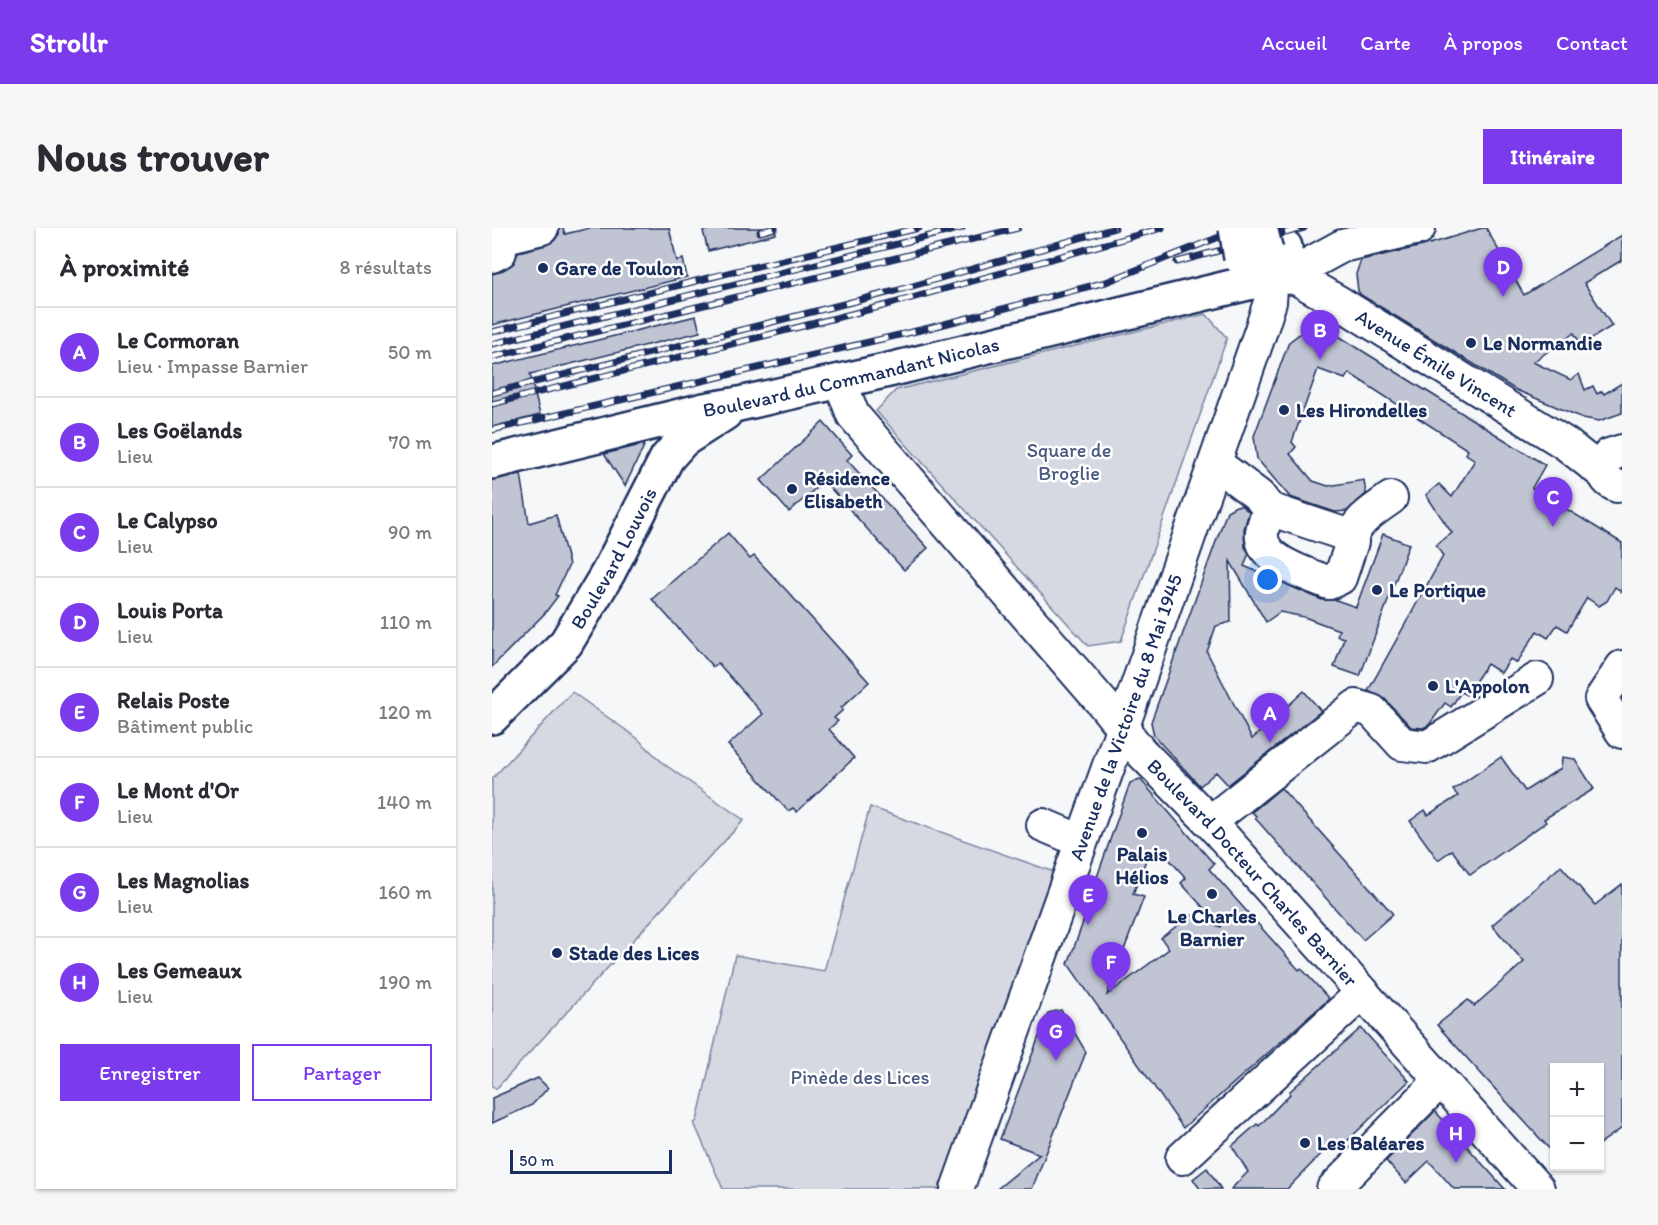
<!DOCTYPE html>
<html lang="fr">
<meta charset="utf-8">
<style>
body{margin:0;font-family:Itim,sans-serif;background:#f7f7f7;color:#2b2b33}
.controls{position:absolute;right:18px;bottom:18px;display:grid;overflow:hidden;border-radius:0px;box-shadow:0 2px 4px #0004}
.controls button{width:54px;height:54px;display:grid;place-items:center;padding:0;border:0;border-bottom:2px solid #e1e1e2;background:#fff;color:#2b2b33;font:30px sans-serif}
.scale{position:absolute;left:18px;bottom:15px;width:162px;box-sizing:border-box;padding-left:6px;border:3px solid #1b2f5e;border-top:0;font-size:16px;line-height:21px;white-space:nowrap;color:#1b2f5e;-webkit-text-stroke:4px #fff;paint-order:stroke}
.you{position:absolute;left:776px;top:352px;width:21px;height:21px;margin:-15px;border:4px solid #fff;border-radius:50%;background:#1a73e8;box-shadow:0 0 0 9px #1a73e833}
.badge{display:grid;place-items:center;width:39px;height:39px;border-radius:50%;background:#7c3aed;color:#fff;font-size:20px;font-weight:700}
.pin{position:absolute;translate:-50% -50px;filter:drop-shadow(0 2px 3px #0008)}
.pin::after{content:'';position:absolute;top:32px;width:21px;height:18px;background:inherit;clip-path:polygon(0 0,100% 0,50% 100%)}
.list{margin:0;padding:0;list-style:none}
h2{display:flex;justify-content:space-between;align-items:center;height:78px;margin:0;padding:0 24px;font-size:26px}
h2 small{font-size:20px;font-weight:400;color:#7c7c81}
.list li{display:grid;grid-template-columns:39px 1fr auto;gap:18px;align-items:center;box-sizing:border-box;height:90px;padding:0 24px;border-top:2px solid #e1e1e2}
.list b{display:block;font-size:22px;white-space:nowrap}
.list p{margin:0;font-size:20px;white-space:nowrap;color:#7c7c81}
.list em{font-size:20px;font-style:normal;color:#7c7c81}
.actions{display:flex;gap:12px;padding:18px 24px}
.actions a{flex:1;padding:14px 0;border:2px solid #7c3aed;border-radius:0px;text-align:center;font-size:21px;color:#7c3aed}
.actions .main{background:#7c3aed;color:#fff}
.map{position:relative;flex:none;width:1130px;height:961px;overflow:hidden;border-radius:0px}
header{display:flex;align-items:center;gap:36px;box-sizing:border-box;height:84px;padding:0 30px;background:#7c3aed;color:#fff}
header strong{font-size:28px}
nav{display:flex;gap:33px;margin-inline-start:auto;font-size:21px}
.intro{display:flex;align-items:center;justify-content:space-between;box-sizing:border-box;height:144px;padding:0 36px}
h1{margin:0;font-size:42px}
.button{padding:15px 27px;border-radius:0px;background:#7c3aed;color:#fff;font-size:21px;font-weight:700}
main{display:flex;gap:36px;padding:0 36px}
aside{flex:1;background:#fff;border-radius:0px;box-shadow:0 2px 4px #0004}
.map>svg:first-child{display:block}
</style>
<header>
<strong>Strollr</strong>
<nav><a>Accueil</a><a>Carte</a><a>À propos</a><a>Contact</a></nav>
</header>
<div class="intro"><h1>Nous trouver</h1><a class="button">Itinéraire</a></div>
<main>
<aside>
<h2>À proximité<small>8 résultats</small></h2>
<ul class="list">
<li><span class="badge">A</span><div><b>Le Cormoran</b><p>Lieu · Impasse Barnier</p></div><em>50 m</em></li>
<li><span class="badge">B</span><div><b>Les Goëlands</b><p>Lieu</p></div><em>70 m</em></li>
<li><span class="badge">C</span><div><b>Le Calypso</b><p>Lieu</p></div><em>90 m</em></li>
<li><span class="badge">D</span><div><b>Louis Porta</b><p>Lieu</p></div><em>110 m</em></li>
<li><span class="badge">E</span><div><b>Relais Poste</b><p>Bâtiment public</p></div><em>120 m</em></li>
<li><span class="badge">F</span><div><b>Le Mont d'Or</b><p>Lieu</p></div><em>140 m</em></li>
<li><span class="badge">G</span><div><b>Les Magnolias</b><p>Lieu</p></div><em>160 m</em></li>
<li><span class="badge">H</span><div><b>Les Gemeaux</b><p>Lieu</p></div><em>190 m</em></li>
</ul>
<div class="actions"><a class="main">Enregistrer</a><a>Partager</a></div>
</aside>
<div class="map">
<svg width="1130" height="961" viewBox="0 0 1130 961">
<rect width="100%" height="100%" fill="#f6f7f9"/>
<filter id="ink" filterUnits="userSpaceOnUse"><feTurbulence type="fractalNoise" baseFrequency=".0167" numOctaves="2"/><feDisplacementMap in="SourceGraphic" scale="12" xChannelSelector="R" yChannelSelector="G"/><feConvolveMatrix kernelMatrix="1 2 1 2 8 2 1 2 1" color-interpolation-filters="sRGB"/></filter>
<g filter="url(#ink)">
<g fill="#d6d9e2" stroke="#7884a0" stroke-width="1.5">
<polygon points="714,86 735,110 629,413 596,418 384,183 404,162"/>
<polygon points="80,464 145,510 172,536 252,592 4,861 0,858 0,551"/>
<polygon points="378,579 562,644 447,961 231,961 202,895 205,893 243,727 332,743"/>
</g>
<g fill="#c0c4d3" stroke="#1b2f5e" stroke-width="1.5" fill-rule="evenodd">
<polygon points="67,0 71,0 73,6 98,0 177,0 185,33 191,31 195,49 0,97 0,46 8,44 22,35 26,24 54,17 62,13 67,6"/>
<polygon points="223,0 283,0 284,6 216,23 211,3"/>
<polygon points="990,0 994,0 1032,67 1130,7 1130,32 1092,55 1120,98 1089,117 1082,105 1041,134 1079,152 1087,146 1093,162 1101,158 1105,166 1110,163 1112,166 1130,155 1130,185 1107,193 1091,190 1024,162 869,67 866,63 864,46 869,32 931,18"/>
<polygon points="204,88 208,104 38,146 48,187 0,199 0,138"/>
<polygon points="837,102 1053,237 1040,260 1130,315 1130,364 1123,359 1115,373 1107,378 1095,370 1075,403 1065,397 1056,410 1045,403 1025,435 1018,431 1009,445 995,436 974,467 969,464 959,479 953,475 937,497 931,500 919,499 893,471 876,463 951,328 944,317 960,305 934,267 947,256 960,269 983,232 974,226 976,222 857,145 853,151 826,141 800,214 804,219 798,226 821,253 836,258 872,252 874,266 855,283 843,284 798,269 765,231 762,208 797,114 810,104"/>
<polygon points="331,194 360,227 355,232 436,320 412,342 332,253 297,284 269,252"/>
<polygon points="153,216 133,258 112,226"/>
<polygon points="29,246 37,295 64,287 77,337 63,367 66,368 53,385 0,439 0,252"/>
<polygon points="744,278 750,278 757,284 752,301 753,319 757,325 752,338 830,372 844,372 864,379 891,306 917,316 868,448 842,439 852,410 845,408 847,402 812,389 788,384 774,394 738,333 739,394 724,398 715,424 760,511 812,463 829,483 736,557 724,544 708,558 662,508 659,494 735,283"/>
<polygon points="236,305 258,331 262,328 296,364 377,454 349,480 351,482 342,490 346,493 337,501 362,530 305,584 301,580 296,583 236,517 271,486 226,435 221,439 160,371"/>
<polygon points="1009,529 1033,563 1069,540 1070,529 1083,531 1102,561 1052,591 1054,594 978,647 960,622 946,632 918,593 933,582 936,587 966,568 961,562"/>
<path d="M648,551L722,636L717,641L807,742L809,740L837,771L691,900L576,736L594,686L591,682L604,652L638,555ZM657,624L677,631L694,650L689,655L729,699L699,687L669,710L677,721L615,767L652,669L641,666Z"/>
<polygon points="789,560 901,686 871,712 763,590 764,588 760,584"/>
<polygon points="1069,638 1103,677 1130,656 1130,900 1107,916 1107,840 1062,840 1062,926 945,797 976,772 982,778 1032,734 1000,697"/>
<polygon points="569,782 594,824 540,961 505,961 548,926 508,911 556,785"/>
<polygon points="869,800 917,853 849,919 842,913 795,961 739,961 756,944 740,918 765,896 767,898 798,866 797,864"/>
<polygon points="46,850 56,860 40,877 0,895 0,870"/>
<polygon points="943,883 1013,961 962,961 937,933 914,955 894,933"/>
<polygon points="715,940 729,961 708,961 701,951"/>
</g>
<g fill="none" stroke-linecap="round" stroke-linejoin="round">
<defs>
<g id="minor">
<polyline points="0,28 8,24 5,11 50,0"/>
<polyline points="804,50 817,36 850,18 927,0"/>
<path id="s1" d="M348,153L361,187L613,478L648,523L718,594L1046,961"/>
<polyline points="723,235 767,268 777,281"/>
<path d="M1125,258C1110,252 1108,239 1117,227L1130,223"/>
<path d="M777,281L852,306L859,311L860,314L848,350L837,355C816,346 766,333 770,304C771,296 775,288 777,281Z"/>
<path d="M859,311C864,292 884,281 899,270"/>
<polyline points="1130,439 1109,471 1130,504"/>
<polyline points="718,594 864,478 880,483 910,516 935,519 1045,451"/>
<polyline points="551,597 589,613"/>
<polyline points="690,930 871,764"/>
<path id="s2" d="M465,961L630,501L769,102L778,74L780,49L804,50L848,75L1074,216L1112,246"/>
<polyline points="841,961 948,853"/>
</g>
<g id="major">
<path id="s3" d="M0,234L212,182L247,176L397,142L756,55L780,49L789,37L793,26V19"/>
<path id="s4" d="M0,489L74,415L116,345L175,230L191,212L233,185"/>
</g>
</defs>
<use href="#minor" stroke="#1b2f5e" stroke-width="36"/>
<use href="#major" stroke="#1b2f5e" stroke-width="38"/>
<use href="#minor" stroke="#fff" stroke-width="32"/>
<use href="#major" stroke="#fff" stroke-width="33"/>
<defs>
<g id="rail">
<polyline points="268,4 283,0"/>
<polyline points="685,34 812,0"/>
<polyline points="0,104 240,44 427,0"/>
<polyline points="0,116 470,0"/>
<polyline points="0,129 526,0"/>
<polyline points="0,165 403,63 623,0"/>
<polyline points="0,176 391,78 670,0"/>
<polyline points="0,202 437,100 614,54 750,0"/>
</g>
</defs>
<use href="#rail" stroke="#1b2f5e" stroke-width="7"/>
<use href="#rail" stroke="#fff" stroke-width="4.5" stroke-dasharray="14" stroke-linecap="butt"/>
<defs>
<g id="major-bridge">
<polyline points="744,0 749,30"/>
<polyline points="768,0 774,23"/>
</g>
</defs>
<use href="#major-bridge" stroke="#1b2f5e" stroke-width="38" stroke-linecap="butt"/>
<use href="#major-bridge" stroke="#fff" stroke-width="33"/>
</g>
</g>
<g fill="#1b2f5e" stroke="#fff" stroke-width="2">
<circle cx="51" cy="40" r="6"/>
<circle cx="979" cy="115" r="6"/>
<circle cx="792" cy="182" r="6"/>
<circle cx="300" cy="261" r="6"/>
<circle cx="885" cy="362" r="6"/>
<circle cx="941" cy="458" r="6"/>
<circle cx="650" cy="605" r="6"/>
<circle cx="720" cy="666" r="6"/>
<circle cx="65" cy="725" r="6"/>
<circle cx="813" cy="915" r="6"/>
</g>
<g text-anchor="middle" stroke-width="5" stroke-linejoin="round" paint-order="stroke">
<g font-size="20" font-weight="bold" fill="#1b2f5e" stroke="#fff" text-anchor="start">
<text x="63" y="47">Gare de Toulon</text>
<text x="991" y="122">Le Normandie</text>
<text x="804" y="189">Les Hirondelles</text>
<text x="312" y="257">Résidence<tspan x="312" dy="23">Elisabeth</tspan></text>
<text x="897" y="369">Le Portique</text>
<text x="953" y="465">L'Appolon</text>
<text x="650" y="633" text-anchor="middle">Palais<tspan x="650" dy="23">Hélios</tspan></text>
<text x="720" y="695" text-anchor="middle">Le Charles<tspan x="720" dy="23">Barnier</tspan></text>
<text x="77" y="732">Stade des Lices</text>
<text x="825" y="922">Les Baléares</text>
</g>
<g font-size="20" fill="#1b2f5e" stroke="#fff">
<text dy="7" stroke="none"><textPath href="#s2" startOffset="1154">Avenue Émile Vincent</textPath></text>
<text dy="7" stroke="none"><textPath href="#s3" startOffset="369">Boulevard du Commandant Nicolas</textPath></text>
<text dy="7" stroke="none"><textPath href="#s4" startOffset="202">Boulevard Louvois</textPath></text>
<text dy="7" stroke="none"><textPath href="#s2" startOffset="501">Avenue de la Victoire du 8 Mai 1945</textPath></text>
<text dy="7" stroke="none"><textPath href="#s1" startOffset="644">Boulevard Docteur Charles Barnier</textPath></text>
</g>
<g font-size="20" fill="#4a5a7f" stroke="#fff">
<text x="577" y="229">Square de<tspan x="577" dy="23">Broglie</tspan></text>
<text x="368" y="856">Pinède des Lices</text>
</g>
</g>
</svg>
<div class="controls">
<button>+</button>
<button>−</button>
</div>
<div class="scale">50 m</div>
<div class="you"></div>
<div class="pin badge" style="left:778px;top:515px">A</div>
<div class="pin badge" style="left:828px;top:132px">B</div>
<div class="pin badge" style="left:1061px;top:299px">C</div>
<div class="pin badge" style="left:1011px;top:69px">D</div>
<div class="pin badge" style="left:596px;top:697px">E</div>
<div class="pin badge" style="left:619px;top:764px">F</div>
<div class="pin badge" style="left:564px;top:833px">G</div>
<div class="pin badge" style="left:964px;top:935px">H</div>
</div>
</main>
